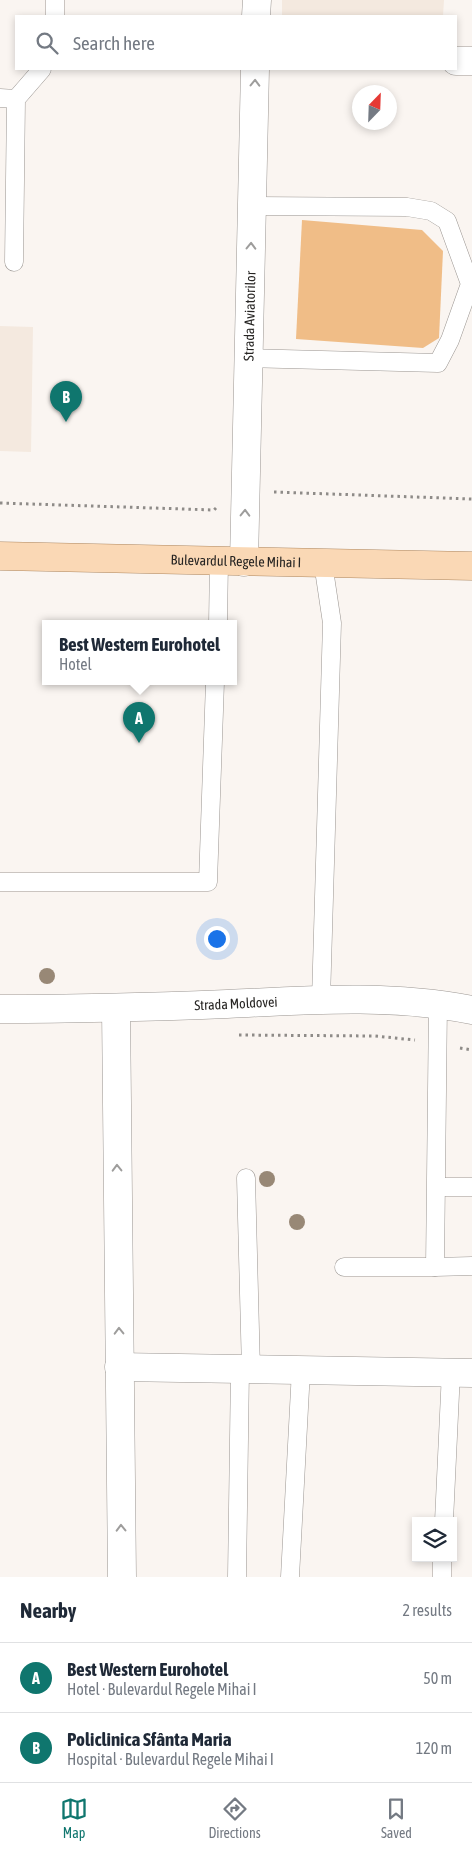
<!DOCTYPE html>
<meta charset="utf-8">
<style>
body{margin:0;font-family:"Asap Condensed",sans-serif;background:#f2f2f3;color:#1f2937}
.controls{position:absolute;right:15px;bottom:15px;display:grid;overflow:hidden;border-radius:0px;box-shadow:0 2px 8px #0003}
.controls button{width:45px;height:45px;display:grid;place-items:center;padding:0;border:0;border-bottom:1px solid #e0e1e3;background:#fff;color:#1f2937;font:25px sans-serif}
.compass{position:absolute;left:352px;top:85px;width:45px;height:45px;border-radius:50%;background:#fff;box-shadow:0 2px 8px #0003;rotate:23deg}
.you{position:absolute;left:216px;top:938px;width:18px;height:18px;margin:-12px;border:4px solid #fff;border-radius:50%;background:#1a73e8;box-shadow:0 0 0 8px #1a73e833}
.badge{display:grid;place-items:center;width:32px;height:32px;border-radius:50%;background:#0f766e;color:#fff;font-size:16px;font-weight:700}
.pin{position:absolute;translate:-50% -41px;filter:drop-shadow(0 1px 2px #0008)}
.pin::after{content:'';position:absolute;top:26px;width:18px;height:15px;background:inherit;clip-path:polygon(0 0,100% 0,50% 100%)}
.popup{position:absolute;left:42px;top:620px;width:195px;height:65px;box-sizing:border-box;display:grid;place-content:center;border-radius:0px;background:#fff;filter:drop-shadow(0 1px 4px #0005);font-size:16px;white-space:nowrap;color:#747a83}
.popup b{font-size:19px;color:#1f2937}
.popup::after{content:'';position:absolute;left:50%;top:100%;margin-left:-10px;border:10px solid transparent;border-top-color:#fff}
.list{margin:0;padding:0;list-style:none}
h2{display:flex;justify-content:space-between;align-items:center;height:65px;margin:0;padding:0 20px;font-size:21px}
h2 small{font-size:16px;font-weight:400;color:#747a83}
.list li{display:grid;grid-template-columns:32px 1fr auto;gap:15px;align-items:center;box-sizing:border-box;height:70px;padding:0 20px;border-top:1px solid #e0e1e3}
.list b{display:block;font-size:19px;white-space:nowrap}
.list p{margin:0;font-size:16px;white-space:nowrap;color:#747a83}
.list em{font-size:16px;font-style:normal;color:#747a83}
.icon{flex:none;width:28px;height:28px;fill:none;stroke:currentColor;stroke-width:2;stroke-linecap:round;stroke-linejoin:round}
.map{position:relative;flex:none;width:472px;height:1577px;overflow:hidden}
.search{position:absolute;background:#fff;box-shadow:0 2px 8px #0003;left:15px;right:15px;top:15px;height:55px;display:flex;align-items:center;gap:12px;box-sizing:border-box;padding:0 18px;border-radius:0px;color:#747a83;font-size:19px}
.sheet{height:205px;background:#fff}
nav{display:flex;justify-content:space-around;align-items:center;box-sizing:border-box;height:70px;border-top:1px solid #e0e1e3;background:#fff;font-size:14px;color:#747a83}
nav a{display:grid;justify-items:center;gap:2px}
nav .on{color:#0f766e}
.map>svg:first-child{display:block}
</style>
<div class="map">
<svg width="472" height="1577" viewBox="0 0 472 1577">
<rect width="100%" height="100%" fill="#faf5f1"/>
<g fill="#f4e9df">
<polygon points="282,0 444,0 443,16 282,16"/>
<polygon points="0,326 33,327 31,452 0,451"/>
</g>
<polygon fill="#f0bd87" points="302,220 422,230 443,251 439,338 423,348 296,339"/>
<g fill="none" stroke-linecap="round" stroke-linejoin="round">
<defs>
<g id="lane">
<polyline points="55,16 55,0"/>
<polyline points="0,98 16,99"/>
<polyline points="14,262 16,99 42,69"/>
<polyline points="248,358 438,363 450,340 470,284 447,221 431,211 407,207 252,206"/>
<polyline points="218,624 219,561"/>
<polyline points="0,882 208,882 215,682"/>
<polyline points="321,1000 332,623 323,563"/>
<polyline points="438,1003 435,1267 472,1266"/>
<polyline points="246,1178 251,1370"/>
<polyline points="437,1187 472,1187"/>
<polyline points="344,1267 435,1267"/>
<polyline points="444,1521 451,1372"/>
<polyline points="237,1577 240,1369"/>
<polyline points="290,1577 301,1370"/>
<polyline points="442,1577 442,1558"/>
</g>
<g id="street">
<polyline points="256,16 257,0"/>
<polyline points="456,61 472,61"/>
<path id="s1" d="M244,562L255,69"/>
<path id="s2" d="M0,1009C76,1009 151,1007 227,1004C309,1000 391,994 472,1010"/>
<polyline points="116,1009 122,1577"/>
<polyline points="119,1367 472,1373"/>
</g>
<g id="primary">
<path id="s3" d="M0,556L472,566"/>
</g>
</defs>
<use href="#lane" stroke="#9b9692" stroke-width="19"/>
<use href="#street" stroke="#9b9692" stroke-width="29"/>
<use href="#primary" stroke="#ae8861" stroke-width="29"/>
<g stroke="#8e8b88" stroke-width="3" stroke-dasharray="2.5 4" stroke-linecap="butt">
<polyline points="274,492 472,499"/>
<polyline points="0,503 214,510 216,508"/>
<polyline points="239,1035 375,1036 415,1040"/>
<polyline points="460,1048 472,1050"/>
</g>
<use href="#lane" stroke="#fff" stroke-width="18"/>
<use href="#street" stroke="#fff" stroke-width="28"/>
<use href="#primary" stroke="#fad8b5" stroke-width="28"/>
</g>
<g fill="#988876">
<circle cx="47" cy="976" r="8"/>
<circle cx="267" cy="1179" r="8"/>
<circle cx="297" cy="1222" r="8"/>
</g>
<defs><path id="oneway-chevron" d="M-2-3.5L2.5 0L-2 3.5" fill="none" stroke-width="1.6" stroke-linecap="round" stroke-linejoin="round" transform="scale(1.25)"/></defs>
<g stroke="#9e9d9c">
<use href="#oneway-chevron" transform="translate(255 83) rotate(-89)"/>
<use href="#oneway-chevron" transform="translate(251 246) rotate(-89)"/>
<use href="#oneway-chevron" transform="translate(245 513) rotate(-89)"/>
<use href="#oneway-chevron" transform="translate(117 1168) rotate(-91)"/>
<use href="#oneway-chevron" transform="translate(119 1331) rotate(-91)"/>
<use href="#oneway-chevron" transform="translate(121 1528) rotate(-91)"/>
</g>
<g text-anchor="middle" stroke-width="4.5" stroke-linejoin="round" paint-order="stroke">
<g font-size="14" fill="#272523" stroke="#fff">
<text dy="5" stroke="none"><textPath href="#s1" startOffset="246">Strada Aviatorilor</textPath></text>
<text dy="5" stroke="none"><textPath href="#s3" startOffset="236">Bulevardul Regele Mihai I</textPath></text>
<text dy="5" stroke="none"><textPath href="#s2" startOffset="236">Strada Moldovei</textPath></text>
</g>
</g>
</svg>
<div class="controls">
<button><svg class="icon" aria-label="layers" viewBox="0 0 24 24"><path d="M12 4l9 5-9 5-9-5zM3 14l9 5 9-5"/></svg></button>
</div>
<svg class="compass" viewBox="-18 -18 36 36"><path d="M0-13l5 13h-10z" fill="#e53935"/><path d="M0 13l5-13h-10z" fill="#747a83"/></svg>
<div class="you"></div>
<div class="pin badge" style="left:139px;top:743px">A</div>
<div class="popup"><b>Best Western Eurohotel</b>Hotel</div>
<div class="pin badge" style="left:66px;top:422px">B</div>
<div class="search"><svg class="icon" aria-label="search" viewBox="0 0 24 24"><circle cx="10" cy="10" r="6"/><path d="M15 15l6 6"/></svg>Search here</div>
</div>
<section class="sheet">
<h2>Nearby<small>2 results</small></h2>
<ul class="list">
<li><span class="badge">A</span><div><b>Best Western Eurohotel</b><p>Hotel · Bulevardul Regele Mihai I</p></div><em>50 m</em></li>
<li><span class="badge">B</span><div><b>Policlinica Sfânta Maria</b><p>Hospital · Bulevardul Regele Mihai I</p></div><em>120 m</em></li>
</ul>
</section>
<nav>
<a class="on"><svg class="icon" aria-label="map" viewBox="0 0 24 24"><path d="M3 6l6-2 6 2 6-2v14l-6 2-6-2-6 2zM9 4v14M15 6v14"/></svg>Map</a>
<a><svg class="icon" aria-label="directions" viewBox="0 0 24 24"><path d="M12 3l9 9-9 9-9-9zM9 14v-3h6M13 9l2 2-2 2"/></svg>Directions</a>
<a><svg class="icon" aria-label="saved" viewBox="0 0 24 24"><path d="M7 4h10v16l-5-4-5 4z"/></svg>Saved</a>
</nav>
